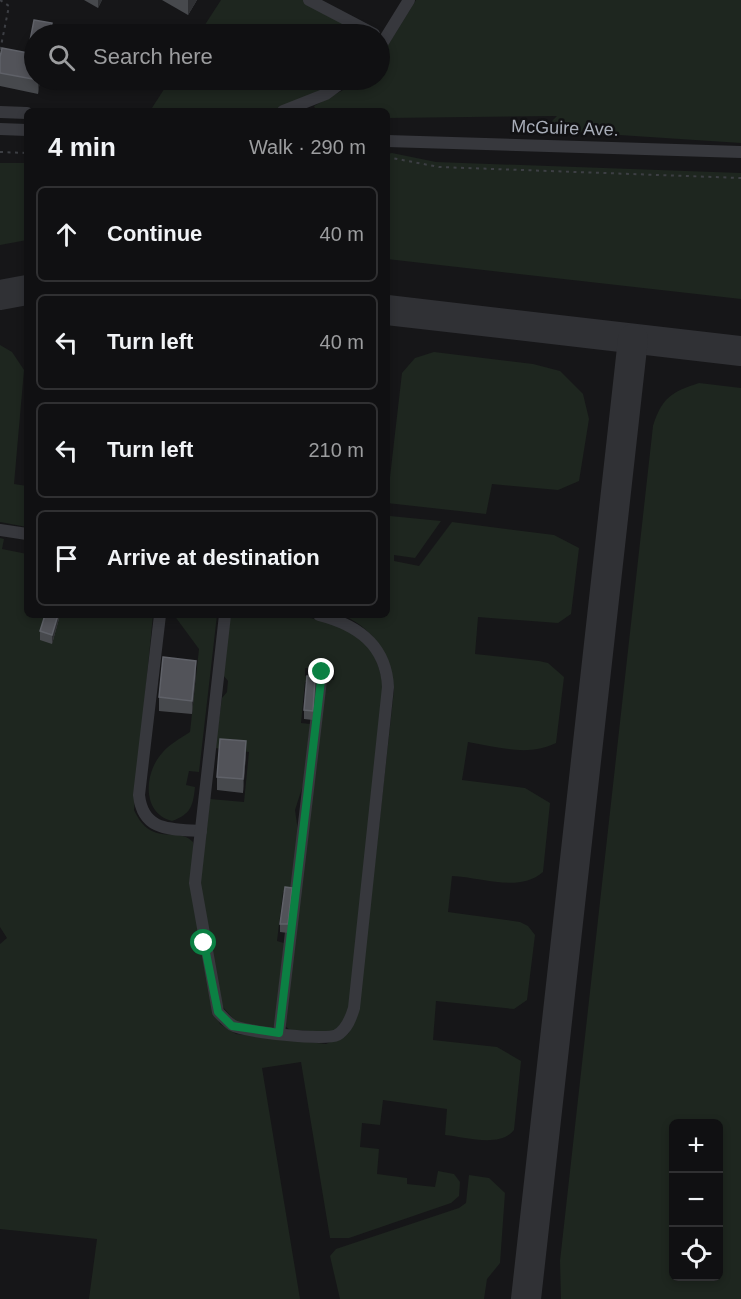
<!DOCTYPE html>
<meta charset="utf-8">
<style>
body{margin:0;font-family:Helvetica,sans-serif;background:#19191b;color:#f1f3f6}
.controls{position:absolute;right:18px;bottom:18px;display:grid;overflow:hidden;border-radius:9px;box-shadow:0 3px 9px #0003}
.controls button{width:54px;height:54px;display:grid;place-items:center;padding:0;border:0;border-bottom:2px solid #303032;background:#101012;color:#f1f3f6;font:30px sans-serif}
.stop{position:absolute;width:18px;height:18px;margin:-14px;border:4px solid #0b8043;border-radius:50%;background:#fff}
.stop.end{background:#0b8043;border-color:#fff;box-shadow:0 2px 6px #0008}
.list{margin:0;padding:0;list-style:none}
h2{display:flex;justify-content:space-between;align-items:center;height:78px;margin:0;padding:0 24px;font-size:26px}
h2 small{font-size:20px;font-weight:400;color:#9c9d9f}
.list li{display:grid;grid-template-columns:39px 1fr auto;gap:18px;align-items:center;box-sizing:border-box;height:96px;margin:0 12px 12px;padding:0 12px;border:2px solid #303032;border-radius:9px}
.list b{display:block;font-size:22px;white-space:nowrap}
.list em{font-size:20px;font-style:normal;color:#9c9d9f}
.icon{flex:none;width:33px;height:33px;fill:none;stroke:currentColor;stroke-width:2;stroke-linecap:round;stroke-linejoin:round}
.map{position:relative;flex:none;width:741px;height:1299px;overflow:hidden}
.search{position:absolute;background:#101012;box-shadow:0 3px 9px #0003;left:24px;top:24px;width:366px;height:66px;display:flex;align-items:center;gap:15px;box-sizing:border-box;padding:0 21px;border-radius:33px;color:#9c9d9f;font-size:22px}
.panel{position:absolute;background:#101012;box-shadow:0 3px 9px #0003;left:24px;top:108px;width:366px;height:510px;border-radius:9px}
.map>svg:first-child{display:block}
</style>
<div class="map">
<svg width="741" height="1299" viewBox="0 0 741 1299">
<rect width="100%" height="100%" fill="#161618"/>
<g fill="#1e261f" fill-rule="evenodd">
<polygon points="221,0 309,0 374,34 199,34"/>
<polygon points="416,0 741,0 741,143 543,130 557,116 387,118 387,111 316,111 314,106 345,89 356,80 380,80 380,58"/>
<polygon points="170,80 345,80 283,111 150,111"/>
<polygon points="392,153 436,162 741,173 741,299 387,259 387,154"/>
<polygon points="0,163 27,163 27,240 0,245"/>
<polygon points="0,345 12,352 24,370 14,484 27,486 27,527 0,522"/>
<polygon points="434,352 533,364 560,371 583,394 589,419 579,481 558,490 492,484 486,514 387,503 402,373 415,358"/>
<path d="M699,383L741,388V1299H561L560,1261L653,426C662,398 671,392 699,383ZM674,1124H718V1276H674Z"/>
<path d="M390,516L441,521L415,558L394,555V561L419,566L452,522L554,535L579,548L571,614L558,623L478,617L475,654L539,661L548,663L564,677L556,743C528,757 498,747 468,742L462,780L525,788L550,803L543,872C519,893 481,877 452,876L448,912L520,922L528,926L535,935L527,1000L514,1009L436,1001L433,1040L497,1047L521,1061L514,1130C500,1148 466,1137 445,1135L447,1109L383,1100L380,1125L362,1123L360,1147L379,1149L377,1174L407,1178V1184L435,1187L438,1171L454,1174L460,1182L459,1196L451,1203L349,1238H330L301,1062L262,1068L300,1299H89L97,1239L0,1229V944L7,938L0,927V538L4,539L2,549L27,554V615H153L134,810C152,849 177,825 193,842L215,1013L220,1024L236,1034L326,1044L348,1034L358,1014L394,690C391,656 375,630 343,615H387V528Z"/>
<path d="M174,615H217L199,772L189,771L186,785L195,787C193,806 191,814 172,821C141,813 144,772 163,752C170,744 181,738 190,732L199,649Z"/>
<path d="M234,615C277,615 337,611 368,646C378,659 381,675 384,690L348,1016L334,1032L290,1030L285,1026L326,679L334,680L335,670L305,668V676H311L316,683L305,682L301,723L310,724L304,782L295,810L298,831L292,894L283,892L277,941L284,943L275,1026L271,1028L236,1022L222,1006L200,885L210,799L244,802L249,752L215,748L222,698L227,692L228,681L223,675L230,619Z"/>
<polygon points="469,1175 489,1178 505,1193 500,1263 487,1279 484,1299 340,1299 330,1256 336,1249 459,1208 466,1203"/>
</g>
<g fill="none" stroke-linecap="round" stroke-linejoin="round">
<g stroke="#303135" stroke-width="30">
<polyline points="0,295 27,290"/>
<polyline points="387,310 741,351"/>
<polyline points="526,1299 633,339"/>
</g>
<g stroke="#3d3f44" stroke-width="2" stroke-dasharray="3 4.5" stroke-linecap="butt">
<polyline points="0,0 9,6 0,51"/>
<polyline points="0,152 27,153"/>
<polyline points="387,157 439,167 741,178"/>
</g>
<g stroke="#37383d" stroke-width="12">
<polyline points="309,0 374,34"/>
<polyline points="380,47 409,0"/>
<polyline points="283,111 326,94 345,80"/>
<polyline points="0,112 27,113"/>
<polyline points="0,129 27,130"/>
<polyline points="387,141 741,152"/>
<polyline points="0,530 27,534"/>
<path d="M160,615L139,795C143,832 171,829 201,831"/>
<path d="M225,615L195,883L218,1012C222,1016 227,1022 232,1025C243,1032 326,1041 337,1035C347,1029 351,1018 354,1008L388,687C386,645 358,625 319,615"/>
<polyline points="279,1033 322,672"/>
</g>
</g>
<g fill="#47494d">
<polygon points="84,0 102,0 98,8"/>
<polygon points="162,0 197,0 188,15"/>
<polygon points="34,20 52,34 34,34 34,80 40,80 38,94 0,86 0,57 28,53"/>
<polygon points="60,615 52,644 40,640 40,631"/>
<polygon points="196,674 192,714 159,711 159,697"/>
<polygon points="315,686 313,720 304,719 304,710"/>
<polygon points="246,754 243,793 217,790 217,777"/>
<polygon points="292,896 288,933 280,932 280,924"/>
</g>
<g fill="#2f3033">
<polygon points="98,0 102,0 98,8"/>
<polygon points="188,0 197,0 188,15"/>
<polygon points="38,80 40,80 38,94"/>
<polygon points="58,615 60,615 52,644 52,635"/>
<polygon points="196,661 196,674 192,714 192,701"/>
<polygon points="246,741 246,754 243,793 243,779"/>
<polygon points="292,888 292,896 288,933 288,924"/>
</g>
<g fill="#525359" stroke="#5f6168" stroke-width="1.5">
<polygon points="34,20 52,23 50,34 34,34 34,52 28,51"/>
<polygon points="111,29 121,34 109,34"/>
<polygon points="2,48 34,54 34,80 38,80 0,73 0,57"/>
<polygon points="45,615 58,615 52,635 40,631"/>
<polygon points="163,657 196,661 192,701 159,697"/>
<polygon points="307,676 315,677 313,711 304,710"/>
<polygon points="220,739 246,741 243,779 217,777"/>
<polygon points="285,887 292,888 288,924 280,924"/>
</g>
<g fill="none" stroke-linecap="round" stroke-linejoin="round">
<polyline stroke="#0b8043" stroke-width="8" points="204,943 218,1012 232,1026 279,1033 322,672"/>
</g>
<g text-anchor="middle" stroke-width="5" stroke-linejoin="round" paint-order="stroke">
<g font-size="18" fill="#a8adb8" stroke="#111113">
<text transform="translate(565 128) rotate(2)" y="6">McGuire Ave.</text>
</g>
</g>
</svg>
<div class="controls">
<button>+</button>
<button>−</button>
<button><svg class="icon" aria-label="locate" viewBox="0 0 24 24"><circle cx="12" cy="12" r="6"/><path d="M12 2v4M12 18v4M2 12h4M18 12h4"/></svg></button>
</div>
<div class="stop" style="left:204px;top:943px"></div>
<div class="stop end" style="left:322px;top:672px"></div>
<div class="search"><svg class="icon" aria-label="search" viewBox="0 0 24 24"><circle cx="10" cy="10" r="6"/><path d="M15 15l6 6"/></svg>Search here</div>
<section class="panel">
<h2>4 min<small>Walk · 290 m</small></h2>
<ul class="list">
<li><svg class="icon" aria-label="ahead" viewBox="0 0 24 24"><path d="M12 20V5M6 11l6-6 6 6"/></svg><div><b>Continue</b></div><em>40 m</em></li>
<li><svg class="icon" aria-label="left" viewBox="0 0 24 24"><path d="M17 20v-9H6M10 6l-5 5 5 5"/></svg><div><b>Turn left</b></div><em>40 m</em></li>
<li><svg class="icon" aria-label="left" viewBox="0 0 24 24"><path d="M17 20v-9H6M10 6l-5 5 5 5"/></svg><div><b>Turn left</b></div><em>210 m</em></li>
<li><svg class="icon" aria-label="arrive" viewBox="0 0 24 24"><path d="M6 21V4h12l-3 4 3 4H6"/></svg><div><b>Arrive at destination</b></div></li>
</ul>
</section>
</div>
